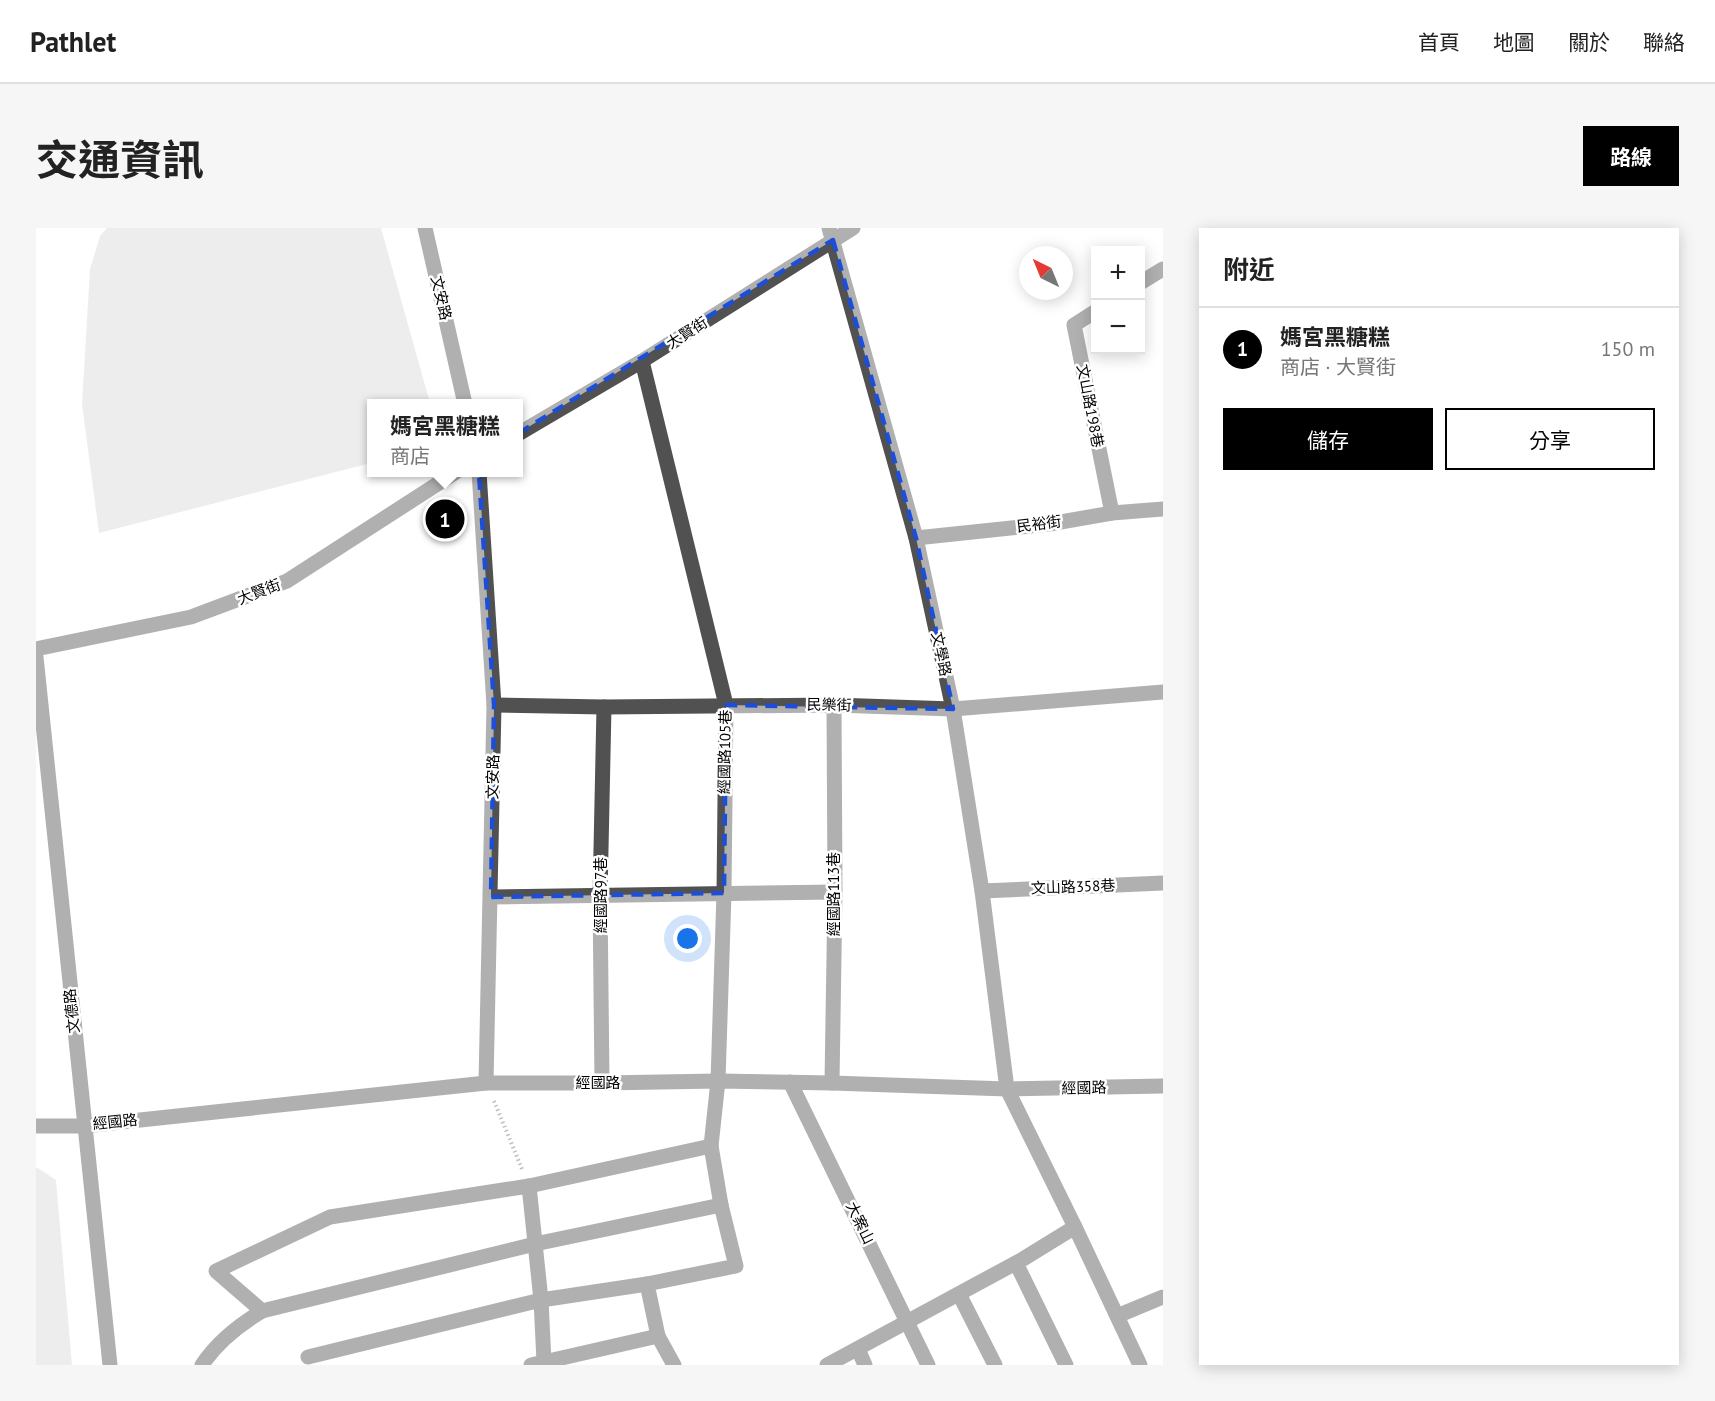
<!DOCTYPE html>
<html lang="zh-TW">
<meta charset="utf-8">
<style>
body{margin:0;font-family:"PT Sans","Noto Sans TC",sans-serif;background:#f6f6f6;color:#222}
.controls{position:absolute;right:18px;top:18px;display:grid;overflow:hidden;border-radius:0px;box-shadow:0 3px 15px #0003}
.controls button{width:54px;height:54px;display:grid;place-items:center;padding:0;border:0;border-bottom:2px solid #e0e0e0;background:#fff;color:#222;font:30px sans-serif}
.compass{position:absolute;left:983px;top:18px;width:54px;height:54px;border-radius:50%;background:#fff;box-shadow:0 3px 15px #0003;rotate:317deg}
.you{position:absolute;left:652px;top:711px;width:21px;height:21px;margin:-15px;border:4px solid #fff;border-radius:50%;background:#1a73e8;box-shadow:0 0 0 9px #1a73e833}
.badge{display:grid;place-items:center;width:39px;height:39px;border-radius:50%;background:#000;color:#fff;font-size:20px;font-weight:700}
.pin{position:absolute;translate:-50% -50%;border:3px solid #fff;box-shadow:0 2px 6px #0006}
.popup{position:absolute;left:331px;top:171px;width:156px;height:78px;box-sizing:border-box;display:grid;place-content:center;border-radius:0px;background:#fff;filter:drop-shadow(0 2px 4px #0005);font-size:20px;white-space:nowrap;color:#767676}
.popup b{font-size:22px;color:#222}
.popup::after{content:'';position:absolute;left:50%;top:100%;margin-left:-12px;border:12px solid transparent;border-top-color:#fff}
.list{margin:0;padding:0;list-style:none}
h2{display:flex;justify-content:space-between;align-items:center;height:78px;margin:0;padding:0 24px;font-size:26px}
h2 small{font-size:20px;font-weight:400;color:#767676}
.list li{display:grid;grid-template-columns:39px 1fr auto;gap:18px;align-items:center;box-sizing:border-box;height:84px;padding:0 24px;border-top:2px solid #e0e0e0}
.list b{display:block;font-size:22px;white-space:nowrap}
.list p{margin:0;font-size:20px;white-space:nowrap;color:#767676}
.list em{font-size:20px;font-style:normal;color:#767676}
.actions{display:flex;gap:12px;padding:18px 24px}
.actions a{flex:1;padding:14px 0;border:2px solid #000;border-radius:0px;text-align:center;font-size:21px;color:#000}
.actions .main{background:#000;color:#fff}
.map{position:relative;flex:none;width:1127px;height:1137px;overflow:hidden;border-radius:0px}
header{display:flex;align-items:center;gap:36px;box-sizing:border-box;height:84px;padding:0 30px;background:#fff;border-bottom:2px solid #e0e0e0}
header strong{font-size:28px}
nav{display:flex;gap:33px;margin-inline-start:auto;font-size:21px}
.intro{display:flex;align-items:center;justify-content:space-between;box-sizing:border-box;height:144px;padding:0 36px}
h1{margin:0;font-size:42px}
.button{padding:15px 27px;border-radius:0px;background:#000;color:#fff;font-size:21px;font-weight:700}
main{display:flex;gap:36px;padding:0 36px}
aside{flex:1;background:#fff;border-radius:0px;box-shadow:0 3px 15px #0003}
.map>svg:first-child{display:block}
</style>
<header>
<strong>Pathlet</strong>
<nav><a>首頁</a><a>地圖</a><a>關於</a><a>聯絡</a></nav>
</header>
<div class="intro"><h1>交通資訊</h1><a class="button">路線</a></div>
<main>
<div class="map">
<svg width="1127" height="1137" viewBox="0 0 1127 1137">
<rect width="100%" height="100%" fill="#fff"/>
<g fill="#d8d8d8">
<polygon points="71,0 345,0 394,175 336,176 335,235 63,305 46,176 54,41 64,8"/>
<polygon points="0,939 20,952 36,1137 0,1137"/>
</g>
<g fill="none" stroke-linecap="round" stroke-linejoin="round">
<polyline stroke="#737373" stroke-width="4" stroke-dasharray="1.5 3" stroke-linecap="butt" points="458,873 486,941"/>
<g stroke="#515151" stroke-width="15">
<polyline points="389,0 429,176"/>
<polyline points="793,0 880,310 917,481 946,663 971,861 1039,999 1104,1137"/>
<polyline points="1104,55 1127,41"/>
<polyline points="1060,83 1038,97 1076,285"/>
<polyline points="482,206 606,133 817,0"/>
<polyline points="443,244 458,477 450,855"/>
<polyline points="880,310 1013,296 1076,285 1127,281"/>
<polyline points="0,421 155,389 251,353 420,244"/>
<polyline points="0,429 74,1137"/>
<polyline points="458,477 568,479 798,477 917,481 1127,464"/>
<polyline points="946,663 1127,655"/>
<polyline points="455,669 799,664"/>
<polyline points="754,854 892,1137"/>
<polyline points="566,855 564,669 568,479"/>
<polyline points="796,855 799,664 798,477"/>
<polyline points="0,898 48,898 450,855 566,855 682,853 796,855 971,861 1127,858"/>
<polyline points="493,958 505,1072 508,1134 495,1137"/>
<polyline points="980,1035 1030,1137"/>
<polyline points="923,1066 959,1137"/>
<polyline points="226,1083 180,1043 294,989 493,958 675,918"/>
<polyline points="1081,1088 1127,1069"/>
<polyline points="622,1108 638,1137"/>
<polyline points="822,1121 829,1137"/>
<polyline points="272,1129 505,1072 611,1056"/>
<path d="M166,1137C181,1114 203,1097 226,1083L499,1016L685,977"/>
<polyline points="507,1137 508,1134 622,1108 611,1056 700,1038 685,977 675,918 682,853 688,665 690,477 606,133"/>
<polyline points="791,1137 987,1031 1039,999"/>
</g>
</g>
<path d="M0 0H1127V1137H0ZM797,12L880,310L917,481L690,477L688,665L455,669L458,477L442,230Z" fill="#fff" fill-opacity=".55" fill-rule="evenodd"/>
<path fill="none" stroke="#1d4ed8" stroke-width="4.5" stroke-dasharray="12 8" stroke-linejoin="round" d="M797,12L880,310L917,481L690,477L688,665L455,669L458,477L442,230Z"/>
<g text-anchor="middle" stroke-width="5" stroke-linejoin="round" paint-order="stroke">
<g font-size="15" fill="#000" stroke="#fff">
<text transform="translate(405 70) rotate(77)" y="5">文安路</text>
<text transform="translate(651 105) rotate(-32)" y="5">大賢街</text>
<text transform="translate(1054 178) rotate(79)" y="5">文山路198巷</text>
<text transform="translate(1003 296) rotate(-7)" y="5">民裕街</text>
<text transform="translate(223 364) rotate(-21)" y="5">大賢街</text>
<text transform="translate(905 426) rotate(78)" y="5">文學路</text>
<text transform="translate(793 477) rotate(1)" y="5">民樂街</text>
<text transform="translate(689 524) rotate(-89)" y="5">經國路105巷</text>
<text transform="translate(457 549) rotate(-89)" y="5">文安路</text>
<text transform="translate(1037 659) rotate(-2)" y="5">文山路358巷</text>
<text transform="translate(798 666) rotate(-90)" y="5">經國路113巷</text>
<text transform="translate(565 667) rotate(-90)" y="5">經國路97巷</text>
<text transform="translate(36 783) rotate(-96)" y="5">文德路</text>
<text x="562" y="860">經國路</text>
<text transform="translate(1048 860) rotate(-1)" y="5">經國路</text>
<text transform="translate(79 894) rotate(-6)" y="5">經國路</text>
<text transform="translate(824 995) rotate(64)" y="5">大案山</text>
</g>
</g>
</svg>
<div class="controls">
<button>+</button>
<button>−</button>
</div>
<svg class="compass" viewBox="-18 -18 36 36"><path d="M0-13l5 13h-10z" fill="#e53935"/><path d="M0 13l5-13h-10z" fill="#767676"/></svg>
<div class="you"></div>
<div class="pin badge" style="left:409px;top:291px">1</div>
<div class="popup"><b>媽宮黑糖糕</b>商店</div>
</div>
<aside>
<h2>附近<small></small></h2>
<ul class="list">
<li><span class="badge">1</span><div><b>媽宮黑糖糕</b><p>商店 · 大賢街</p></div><em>150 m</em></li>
</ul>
<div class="actions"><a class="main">儲存</a><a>分享</a></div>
</aside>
</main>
